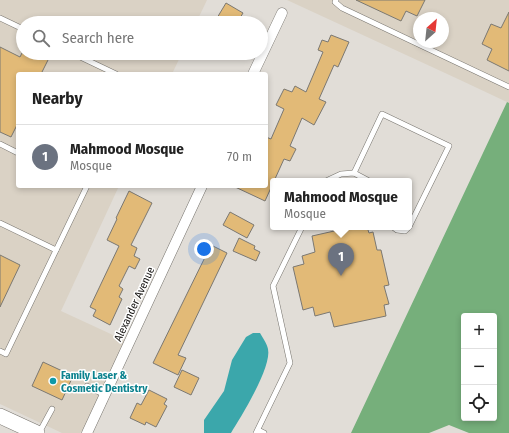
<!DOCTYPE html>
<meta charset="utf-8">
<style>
body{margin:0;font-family:"Fira Sans Condensed",sans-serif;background:#f6f6f6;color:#222}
.controls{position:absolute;right:12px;bottom:12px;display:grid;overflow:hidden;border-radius:4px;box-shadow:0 2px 6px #0003}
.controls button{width:36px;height:36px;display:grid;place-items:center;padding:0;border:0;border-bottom:1px solid #e0e0e0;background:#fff;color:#222;font:20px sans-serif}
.compass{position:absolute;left:413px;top:12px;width:36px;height:36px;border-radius:50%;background:#fff;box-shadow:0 2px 6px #0003;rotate:27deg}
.you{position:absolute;left:204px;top:249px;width:14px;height:14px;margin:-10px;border:3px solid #fff;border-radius:50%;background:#1a73e8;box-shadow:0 0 0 6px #1a73e833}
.badge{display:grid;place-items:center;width:26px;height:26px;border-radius:50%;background:#d04146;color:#fff;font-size:13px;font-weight:700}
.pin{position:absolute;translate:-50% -33px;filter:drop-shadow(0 1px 2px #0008)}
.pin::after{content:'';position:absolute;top:21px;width:14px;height:12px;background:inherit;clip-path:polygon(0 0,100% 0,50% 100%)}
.popup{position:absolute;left:270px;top:178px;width:142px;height:52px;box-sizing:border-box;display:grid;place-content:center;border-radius:4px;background:#fff;filter:drop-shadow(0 1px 3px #0005);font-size:13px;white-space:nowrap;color:#767676}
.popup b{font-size:15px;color:#222}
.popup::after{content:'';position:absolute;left:50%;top:100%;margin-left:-8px;border:8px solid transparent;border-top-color:#fff}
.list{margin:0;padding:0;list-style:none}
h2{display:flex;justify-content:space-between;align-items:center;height:52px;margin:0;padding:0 16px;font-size:17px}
h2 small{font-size:13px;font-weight:400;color:#767676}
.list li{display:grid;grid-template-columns:26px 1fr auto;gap:12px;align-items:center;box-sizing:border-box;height:64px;padding:0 16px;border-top:1px solid #e0e0e0}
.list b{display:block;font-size:15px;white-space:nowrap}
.list p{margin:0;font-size:13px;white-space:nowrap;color:#767676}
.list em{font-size:13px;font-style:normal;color:#767676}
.icon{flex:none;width:22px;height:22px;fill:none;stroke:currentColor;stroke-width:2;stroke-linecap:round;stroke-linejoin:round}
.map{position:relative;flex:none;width:509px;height:433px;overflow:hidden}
.search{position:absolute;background:#fff;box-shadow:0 2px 6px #0003;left:16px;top:16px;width:252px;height:44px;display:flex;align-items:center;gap:10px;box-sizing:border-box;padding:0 14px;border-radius:22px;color:#767676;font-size:15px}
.panel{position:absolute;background:#fff;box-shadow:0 2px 6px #0003;left:16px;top:72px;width:252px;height:116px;border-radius:4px}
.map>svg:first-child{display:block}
</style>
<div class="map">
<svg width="509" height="433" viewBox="0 0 509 433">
<rect width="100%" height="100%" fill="#e1ddd7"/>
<g fill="#dad2c5" fill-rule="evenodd">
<polygon points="0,0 207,0 196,23 23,23 23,53 182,53 172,74 18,74 18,186 119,186 61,311 126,341 110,371 86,426 80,433 62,433 0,404"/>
<path d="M287,0H509V103L458,79ZM419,18H443V42H419Z"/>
</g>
<path fill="#76af7b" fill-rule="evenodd" d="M507,102L509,103V433H469L449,425L429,433H351ZM464,316H494V418H464Z"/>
<path fill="#3ba7ab" d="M253,333H260C263,338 267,344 268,349C272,367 241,417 231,433H204V420L224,391L232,360L246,337Z"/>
<g fill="#e2ba77" stroke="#7b7872">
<polygon points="356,0 425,0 417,16 406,11 401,21"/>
<polygon points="226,3 243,13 237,23 214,23"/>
<polygon points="509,12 509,71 487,60 492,49 482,44 491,24 501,28"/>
<polygon points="331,35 349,42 338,67 334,65 319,99 326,102 314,125 302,118 290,146 296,149 290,161 284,159 265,201 233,186 266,186 266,137 271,139 284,109 276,105 284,89 292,92 295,86 306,92 323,52 318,50 322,40 328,42"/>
<polygon points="0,47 20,57 22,53 44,53 50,56 41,74 18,74 18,123 11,137 0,132"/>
<polygon points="129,191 152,203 131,245 137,248 134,256 140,259 135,269 129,266 119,286 123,289 119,297 122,299 110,325 93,316 96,310 90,307 119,246 107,240 117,219 116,218"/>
<polygon points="230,212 254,225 247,238 223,225"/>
<polygon points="352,227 367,227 369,233 373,232 377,250 381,250 389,285 384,286 389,304 384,305 386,316 334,327 330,312 315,316 313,307 303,310 293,267 304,264 302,256 315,252 312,236"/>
<polygon points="239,238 255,246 254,249 260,252 256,261 233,251"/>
<polygon points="211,245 227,253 178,355 186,358 178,375 153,363"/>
<polygon points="0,255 20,265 0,307"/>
<polygon points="43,362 73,376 62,400 32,386"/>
<polygon points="182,370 199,378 191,395 174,387"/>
<polygon points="149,390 167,399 164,404 167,406 156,427 146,422 145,425 130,418 137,403 141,405"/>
</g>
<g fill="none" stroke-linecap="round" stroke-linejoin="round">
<defs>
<g id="service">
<polyline points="336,0 335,2 342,8 509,87"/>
<polyline points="0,18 23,29"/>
<polyline points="72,53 116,74"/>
<polyline points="0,144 18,153"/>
<polyline points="354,173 382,114 449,146 409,227"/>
<polyline points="326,181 341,174 354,173 369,181"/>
<polyline points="0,223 56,250"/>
<polyline points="393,227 397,230 405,231 409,227"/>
<polyline points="0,351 6,354 87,186"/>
<polyline points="87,386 105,395"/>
<polyline points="258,430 264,433"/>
<polyline points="39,433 52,409"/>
<polyline points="256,433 290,363 273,286 302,227"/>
</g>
<g id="minor">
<polyline points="253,74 282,13"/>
<polyline points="87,433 202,186"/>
</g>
<polyline id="secondary" points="0,416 37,433"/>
</defs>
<use href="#service" stroke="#78756f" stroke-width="6"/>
<use href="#minor" stroke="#78756f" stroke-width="11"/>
<use href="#secondary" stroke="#78756f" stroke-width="16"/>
<use href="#service" stroke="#fff" stroke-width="5"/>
<use href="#minor" stroke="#fff" stroke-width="10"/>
<use href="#secondary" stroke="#fff" stroke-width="15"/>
</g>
<circle fill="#0f9aa8" stroke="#fff" stroke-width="1.5" cx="53" cy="381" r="4"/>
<g text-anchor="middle" stroke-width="3" stroke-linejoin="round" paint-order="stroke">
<g font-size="11" fill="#141210" stroke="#fff">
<text transform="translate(134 304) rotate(-65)" y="4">Alexander Avenue</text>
</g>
<g font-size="11" font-weight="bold" fill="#0d838f" stroke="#fff" text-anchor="start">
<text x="61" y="379">Family Laser &amp;<tspan x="61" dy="13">Cosmetic Dentistry</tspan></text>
</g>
</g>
</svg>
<div class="controls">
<button>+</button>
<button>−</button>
<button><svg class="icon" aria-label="locate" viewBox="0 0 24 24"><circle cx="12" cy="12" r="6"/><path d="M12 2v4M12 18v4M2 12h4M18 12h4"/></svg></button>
</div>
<svg class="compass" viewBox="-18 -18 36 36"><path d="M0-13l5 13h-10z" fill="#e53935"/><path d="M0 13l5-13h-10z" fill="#767676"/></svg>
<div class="you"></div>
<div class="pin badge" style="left:341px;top:276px;background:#6b7280">1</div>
<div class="popup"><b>Mahmood Mosque</b>Mosque</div>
<div class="search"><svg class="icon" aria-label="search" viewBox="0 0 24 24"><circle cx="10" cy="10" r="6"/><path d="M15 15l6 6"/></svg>Search here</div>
<section class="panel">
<h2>Nearby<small></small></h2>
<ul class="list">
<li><span class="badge" style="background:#6b7280">1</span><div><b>Mahmood Mosque</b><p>Mosque</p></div><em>70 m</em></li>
</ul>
</section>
</div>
